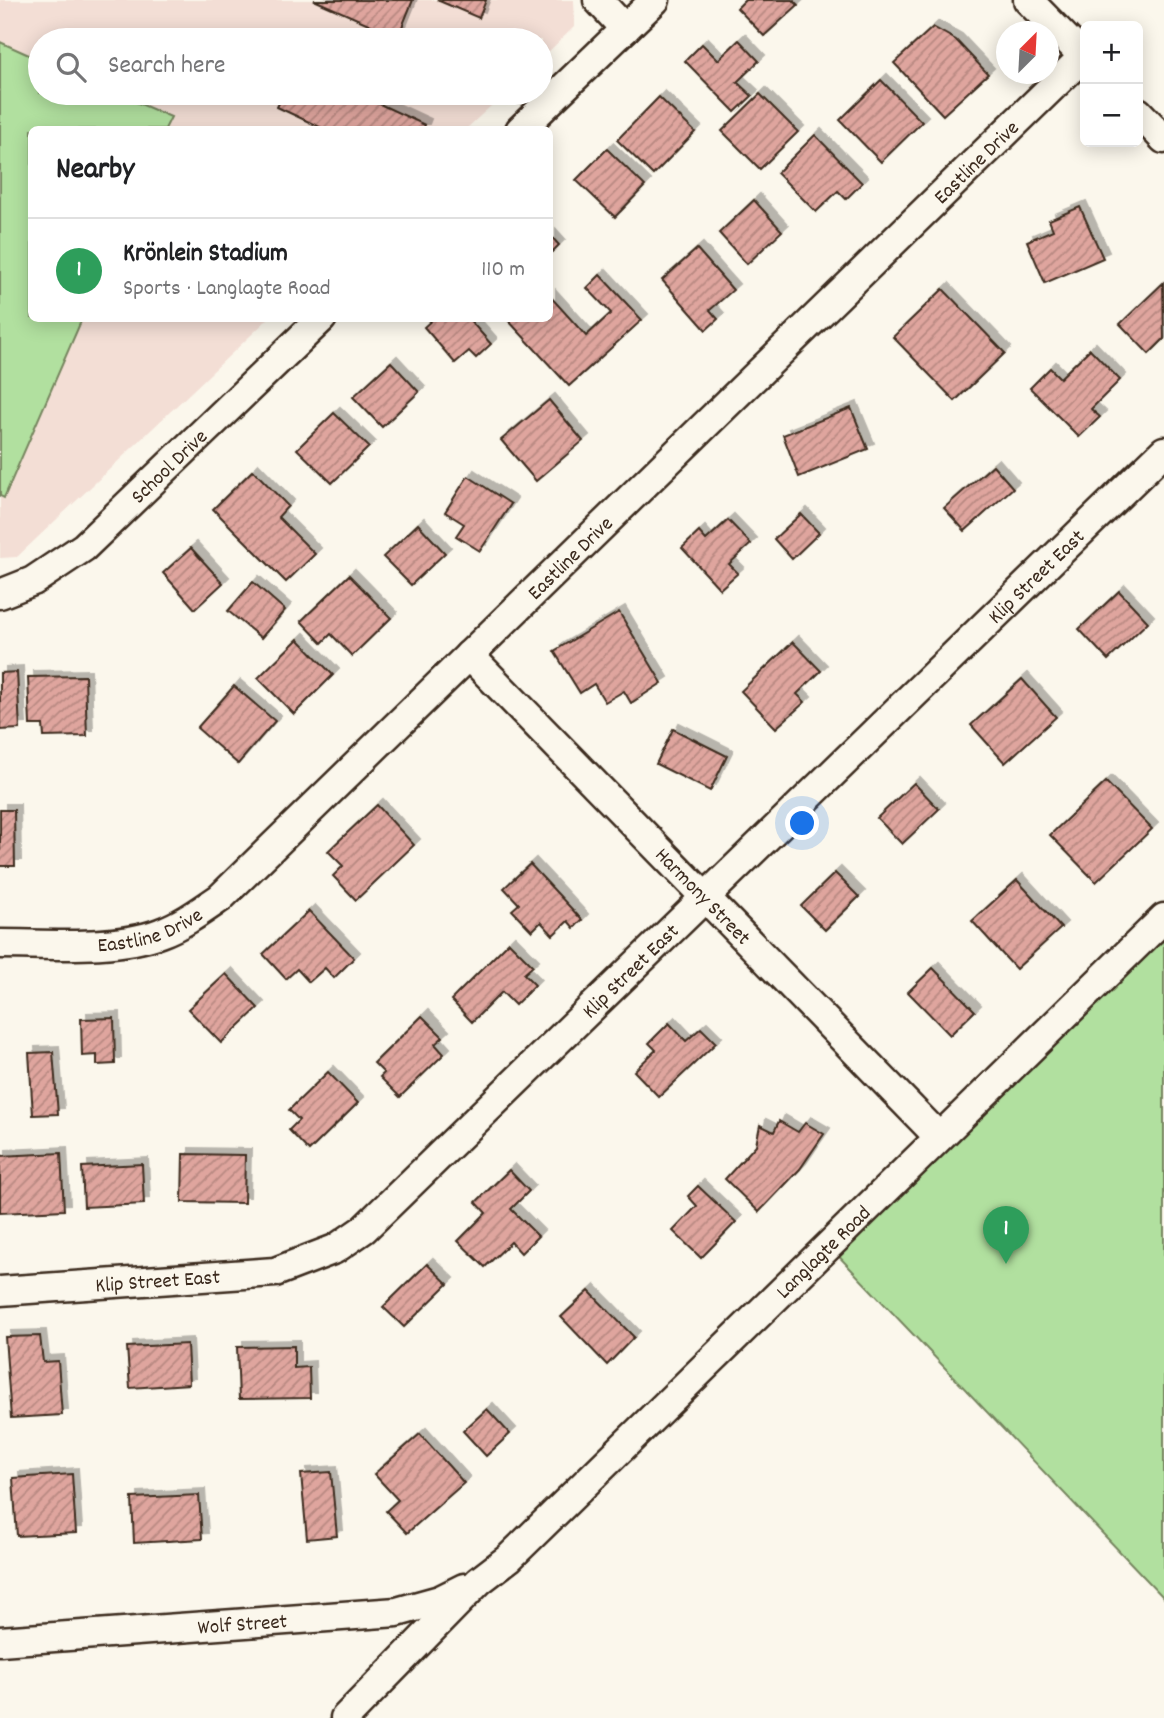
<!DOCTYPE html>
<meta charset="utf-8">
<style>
body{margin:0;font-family:Dekko,sans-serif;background:#f2f2f2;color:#202124}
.controls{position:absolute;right:21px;top:21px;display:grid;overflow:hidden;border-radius:10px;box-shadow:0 4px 18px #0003}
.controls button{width:63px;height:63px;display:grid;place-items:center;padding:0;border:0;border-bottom:2px solid #e0e0e0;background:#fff;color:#202124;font:35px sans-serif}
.compass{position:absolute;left:996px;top:21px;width:63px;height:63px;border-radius:50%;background:#fff;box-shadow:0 4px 18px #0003;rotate:24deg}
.you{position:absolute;left:803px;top:824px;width:24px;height:24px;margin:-18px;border:5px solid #fff;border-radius:50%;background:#1a73e8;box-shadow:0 0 0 10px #1a73e833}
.badge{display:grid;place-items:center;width:46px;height:46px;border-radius:50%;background:#111827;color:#fff;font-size:23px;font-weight:700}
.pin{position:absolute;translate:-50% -58px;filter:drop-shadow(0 2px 4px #0008)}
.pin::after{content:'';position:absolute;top:37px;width:24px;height:21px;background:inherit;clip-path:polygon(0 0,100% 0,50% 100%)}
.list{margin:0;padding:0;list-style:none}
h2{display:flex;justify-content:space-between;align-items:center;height:91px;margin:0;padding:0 28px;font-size:30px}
h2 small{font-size:23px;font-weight:400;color:#757577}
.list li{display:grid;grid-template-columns:46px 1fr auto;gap:21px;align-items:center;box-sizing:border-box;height:105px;padding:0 28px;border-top:2px solid #e0e0e0}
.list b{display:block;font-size:26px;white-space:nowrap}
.list p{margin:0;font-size:23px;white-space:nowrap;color:#757577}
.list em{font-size:23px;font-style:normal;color:#757577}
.icon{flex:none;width:38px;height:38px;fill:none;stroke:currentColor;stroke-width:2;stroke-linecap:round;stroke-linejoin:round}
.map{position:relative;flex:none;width:1164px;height:1718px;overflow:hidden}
.search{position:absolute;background:#fff;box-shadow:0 4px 18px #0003;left:28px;top:28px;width:525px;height:77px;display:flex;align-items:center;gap:18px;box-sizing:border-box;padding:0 24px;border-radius:38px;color:#757577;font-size:26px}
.panel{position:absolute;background:#fff;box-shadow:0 4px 18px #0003;left:28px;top:126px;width:525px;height:196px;border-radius:10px}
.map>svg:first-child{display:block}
</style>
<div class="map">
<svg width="1164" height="1718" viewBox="0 0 1164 1718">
<defs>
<pattern id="building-hatch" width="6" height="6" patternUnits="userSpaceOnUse" patternTransform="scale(1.75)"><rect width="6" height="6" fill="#dfa59e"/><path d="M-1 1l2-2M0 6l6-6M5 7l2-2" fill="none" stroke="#b68780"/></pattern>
<filter id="shadow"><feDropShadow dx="6" dy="-6" stdDeviation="0" flood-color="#0004"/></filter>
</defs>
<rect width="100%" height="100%" fill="#fbf7ec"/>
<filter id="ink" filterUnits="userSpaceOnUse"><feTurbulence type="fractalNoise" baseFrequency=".0143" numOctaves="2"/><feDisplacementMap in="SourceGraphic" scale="14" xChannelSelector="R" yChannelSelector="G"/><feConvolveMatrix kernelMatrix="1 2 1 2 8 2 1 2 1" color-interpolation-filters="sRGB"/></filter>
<g filter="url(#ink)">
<polygon fill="#f3ded5" points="0,0 574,0 575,26 541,59 541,40 40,40 40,93 505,93 466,129 32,130 32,318 268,319 17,557 0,558"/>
<g fill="#b1e09f" stroke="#76855e" stroke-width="2">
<polygon points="0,42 40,60 40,93 115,93 171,117 165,129 32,130 32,318 82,319 4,498 0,496"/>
<polygon points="1164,919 1164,1598 828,1245"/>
</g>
<g fill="url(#building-hatch)" stroke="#3b2a1e" stroke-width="2" filter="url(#shadow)">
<polygon points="314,0 413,0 398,37"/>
<polygon points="437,0 486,0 479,18"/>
<polygon points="745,0 793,0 798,5 764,36 737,8"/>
<polygon points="933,27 956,40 988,74 943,115 894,63"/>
<polygon points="739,40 759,61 737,82 752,96 735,112 685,61 702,44 718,60"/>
<polygon points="881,80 922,122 881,162 840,120"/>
<polygon points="284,93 356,93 425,125 423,130 326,130 277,107"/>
<polygon points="760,94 798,132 760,169 722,131"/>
<polygon points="659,97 695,132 653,175 617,140"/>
<polygon points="815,135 862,183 846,199 838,191 816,212 777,173"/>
<polygon points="607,149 645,186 615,217 576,180"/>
<polygon points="754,200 782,231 747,264 719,233"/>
<polygon points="1080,207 1103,258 1045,283 1027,241 1053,230 1049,220"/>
<polygon points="550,235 559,245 550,254"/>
<polygon points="697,249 733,290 710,310 718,319 706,330 662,280"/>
<polygon points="600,275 642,320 569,386 506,318 550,318 550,296 586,336 611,313 587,288"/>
<polygon points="1163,283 1164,339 1149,354 1120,324"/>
<polygon points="943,289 1005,353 955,401 893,337"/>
<polygon points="434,318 468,318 491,344 476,358 469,351 455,363 424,327"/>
<polygon points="1090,349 1120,380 1091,409 1100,417 1079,437 1030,388 1050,368 1060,378"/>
<polygon points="391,362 419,392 382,427 353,397"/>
<polygon points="549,400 583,441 536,481 501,440"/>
<polygon points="851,408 868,449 799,477 783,435"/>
<polygon points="334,413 369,447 332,483 297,449"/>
<polygon points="993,465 1013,488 965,531 944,508"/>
<polygon points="253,470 288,506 278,517 315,554 286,582 213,509"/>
<polygon points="468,476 511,504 480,551 456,536 464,524 445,512"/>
<polygon points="801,514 819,533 792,559 774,539"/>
<polygon points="728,520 751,544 729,564 738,573 720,589 682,548 699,532 706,540"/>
<polygon points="418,524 445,553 411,585 383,557"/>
<polygon points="191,548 223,583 195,609 163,573"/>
<polygon points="349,575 391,618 352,656 331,634 322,643 301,621"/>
<polygon points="253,582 285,610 261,638 228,611"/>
<polygon points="1119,591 1148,622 1108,660 1079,629"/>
<polygon points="619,612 662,683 631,703 624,691 605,702 594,684 580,693 554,651"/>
<polygon points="298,639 333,675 294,714 258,678"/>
<polygon points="793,642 821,671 797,694 805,702 776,728 741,691"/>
<polygon points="17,672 20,729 0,730 0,673"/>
<polygon points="85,676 87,736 44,737 43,725 30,725 28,677"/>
<polygon points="1022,679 1056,717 1005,763 971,725"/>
<polygon points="234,686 275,721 238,764 197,728"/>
<polygon points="673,729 727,756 710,791 656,764"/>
<polygon points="1106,782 1152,829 1096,882 1050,835"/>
<polygon points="914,783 939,809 902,844 877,818"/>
<polygon points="377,805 414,845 356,900 333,876 343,866 328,851"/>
<polygon points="0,810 14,810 15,866 0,866"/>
<polygon points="530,864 582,920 574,928 568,921 553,935 541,922 532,931 512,910 519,904 504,888"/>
<polygon points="835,873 859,897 825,930 801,906"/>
<polygon points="1017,880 1061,928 1016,969 972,921"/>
<polygon points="309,911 354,958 334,978 325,968 309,982 297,969 286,979 263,954"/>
<polygon points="509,942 533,966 524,974 535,985 515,1005 502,992 472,1022 451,1000"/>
<polygon points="933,968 975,1011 950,1035 908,992"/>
<polygon points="226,974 258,1008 221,1043 188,1009"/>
<polygon points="422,1016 443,1037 435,1044 444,1054 400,1097 380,1077 384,1073 374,1063"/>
<polygon points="114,1018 115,1064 97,1065 97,1055 82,1056 81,1019"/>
<polygon points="669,1023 686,1041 701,1028 716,1043 659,1097 634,1071 656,1050 649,1043"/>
<polygon points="53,1052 58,1114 33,1115 29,1053"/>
<polygon points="328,1072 358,1103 309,1151 289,1130 299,1120 289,1110"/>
<polygon points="779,1121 798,1132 805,1123 824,1134 800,1169 759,1212 725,1179 756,1145 760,1125 774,1132"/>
<polygon points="61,1153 64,1210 0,1213 0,1156"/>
<polygon points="183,1154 245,1155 244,1203 182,1202"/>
<polygon points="142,1164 144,1204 84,1207 82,1167"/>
<polygon points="509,1170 529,1191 511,1209 538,1236 521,1253 511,1242 485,1267 458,1241 486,1213 476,1202"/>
<polygon points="698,1186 736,1222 701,1258 673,1231 697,1206 688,1196"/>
<polygon points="427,1264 448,1284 404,1327 383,1307"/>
<polygon points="589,1291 634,1337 607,1365 561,1317"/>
<polygon points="40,1336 43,1362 58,1361 62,1415 11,1418 5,1337"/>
<polygon points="187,1344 189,1384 130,1388 127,1347"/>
<polygon points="294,1346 294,1368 309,1367 310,1398 239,1399 237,1347"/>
<polygon points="487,1409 510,1434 486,1456 463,1431"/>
<polygon points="420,1434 464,1483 407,1533 386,1511 398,1500 374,1474"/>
<polygon points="331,1472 337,1536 307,1539 301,1474"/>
<polygon points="72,1474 76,1533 17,1536 13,1478"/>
<polygon points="199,1495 202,1539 134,1543 132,1498"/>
</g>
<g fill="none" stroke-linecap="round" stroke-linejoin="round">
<defs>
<g id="minor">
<polyline points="598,0 625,29"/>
<polyline points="1028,0 1085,58"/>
<polyline points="1138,112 1164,139"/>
<polyline points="520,130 655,0"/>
<path id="s1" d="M0,594L33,581L84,547L322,318"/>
<path id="s2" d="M469,655L939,1137"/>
<path id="s3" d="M0,944C49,944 115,950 160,933C182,925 201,911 220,898L1084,56"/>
<path id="s4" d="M0,1291L275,1272L335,1249L364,1229L1164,451"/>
<path id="s5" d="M0,1641L397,1612L440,1600L464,1588"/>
<path id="s6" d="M345,1718L479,1581L509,1558L1164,918"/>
</g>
</defs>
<use href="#minor" stroke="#3b2a1e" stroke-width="33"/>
<use href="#minor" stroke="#fbf7ec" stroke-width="28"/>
</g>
</g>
<g text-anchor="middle" stroke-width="5" stroke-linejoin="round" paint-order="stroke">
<g font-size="21" fill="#3b2a1e" stroke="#fbf7ec">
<text dy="7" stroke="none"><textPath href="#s3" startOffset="1286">Eastline Drive</textPath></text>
<text dy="7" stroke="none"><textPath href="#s1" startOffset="214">School Drive</textPath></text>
<text dy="7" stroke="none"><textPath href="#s3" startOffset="719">Eastline Drive</textPath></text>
<text dy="7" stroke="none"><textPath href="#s4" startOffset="1312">Klip Street East</textPath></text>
<text dy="7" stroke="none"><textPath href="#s2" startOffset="336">Harmony Street</textPath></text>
<text dy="7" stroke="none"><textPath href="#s3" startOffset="152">Eastline Drive</textPath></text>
<text dy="7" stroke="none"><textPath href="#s4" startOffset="746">Klip Street East</textPath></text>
<text dy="7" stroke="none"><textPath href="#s6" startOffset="668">Langlagte Road</textPath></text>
<text dy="7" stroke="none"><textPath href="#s4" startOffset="158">Klip Street East</textPath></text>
<text dy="7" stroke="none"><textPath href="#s5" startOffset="243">Wolf Street</textPath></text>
</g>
</g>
</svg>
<div class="controls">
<button>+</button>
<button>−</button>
</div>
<svg class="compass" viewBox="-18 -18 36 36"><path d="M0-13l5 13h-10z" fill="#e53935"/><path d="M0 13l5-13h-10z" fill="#757577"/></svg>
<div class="you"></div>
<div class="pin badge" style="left:1006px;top:1264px;background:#2e9e5b">1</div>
<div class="search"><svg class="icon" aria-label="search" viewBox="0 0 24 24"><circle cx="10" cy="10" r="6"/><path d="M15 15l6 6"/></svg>Search here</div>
<section class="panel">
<h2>Nearby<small></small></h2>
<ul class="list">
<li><span class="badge" style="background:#2e9e5b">1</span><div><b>Krönlein Stadium</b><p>Sports · Langlagte Road</p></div><em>110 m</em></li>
</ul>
</section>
</div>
